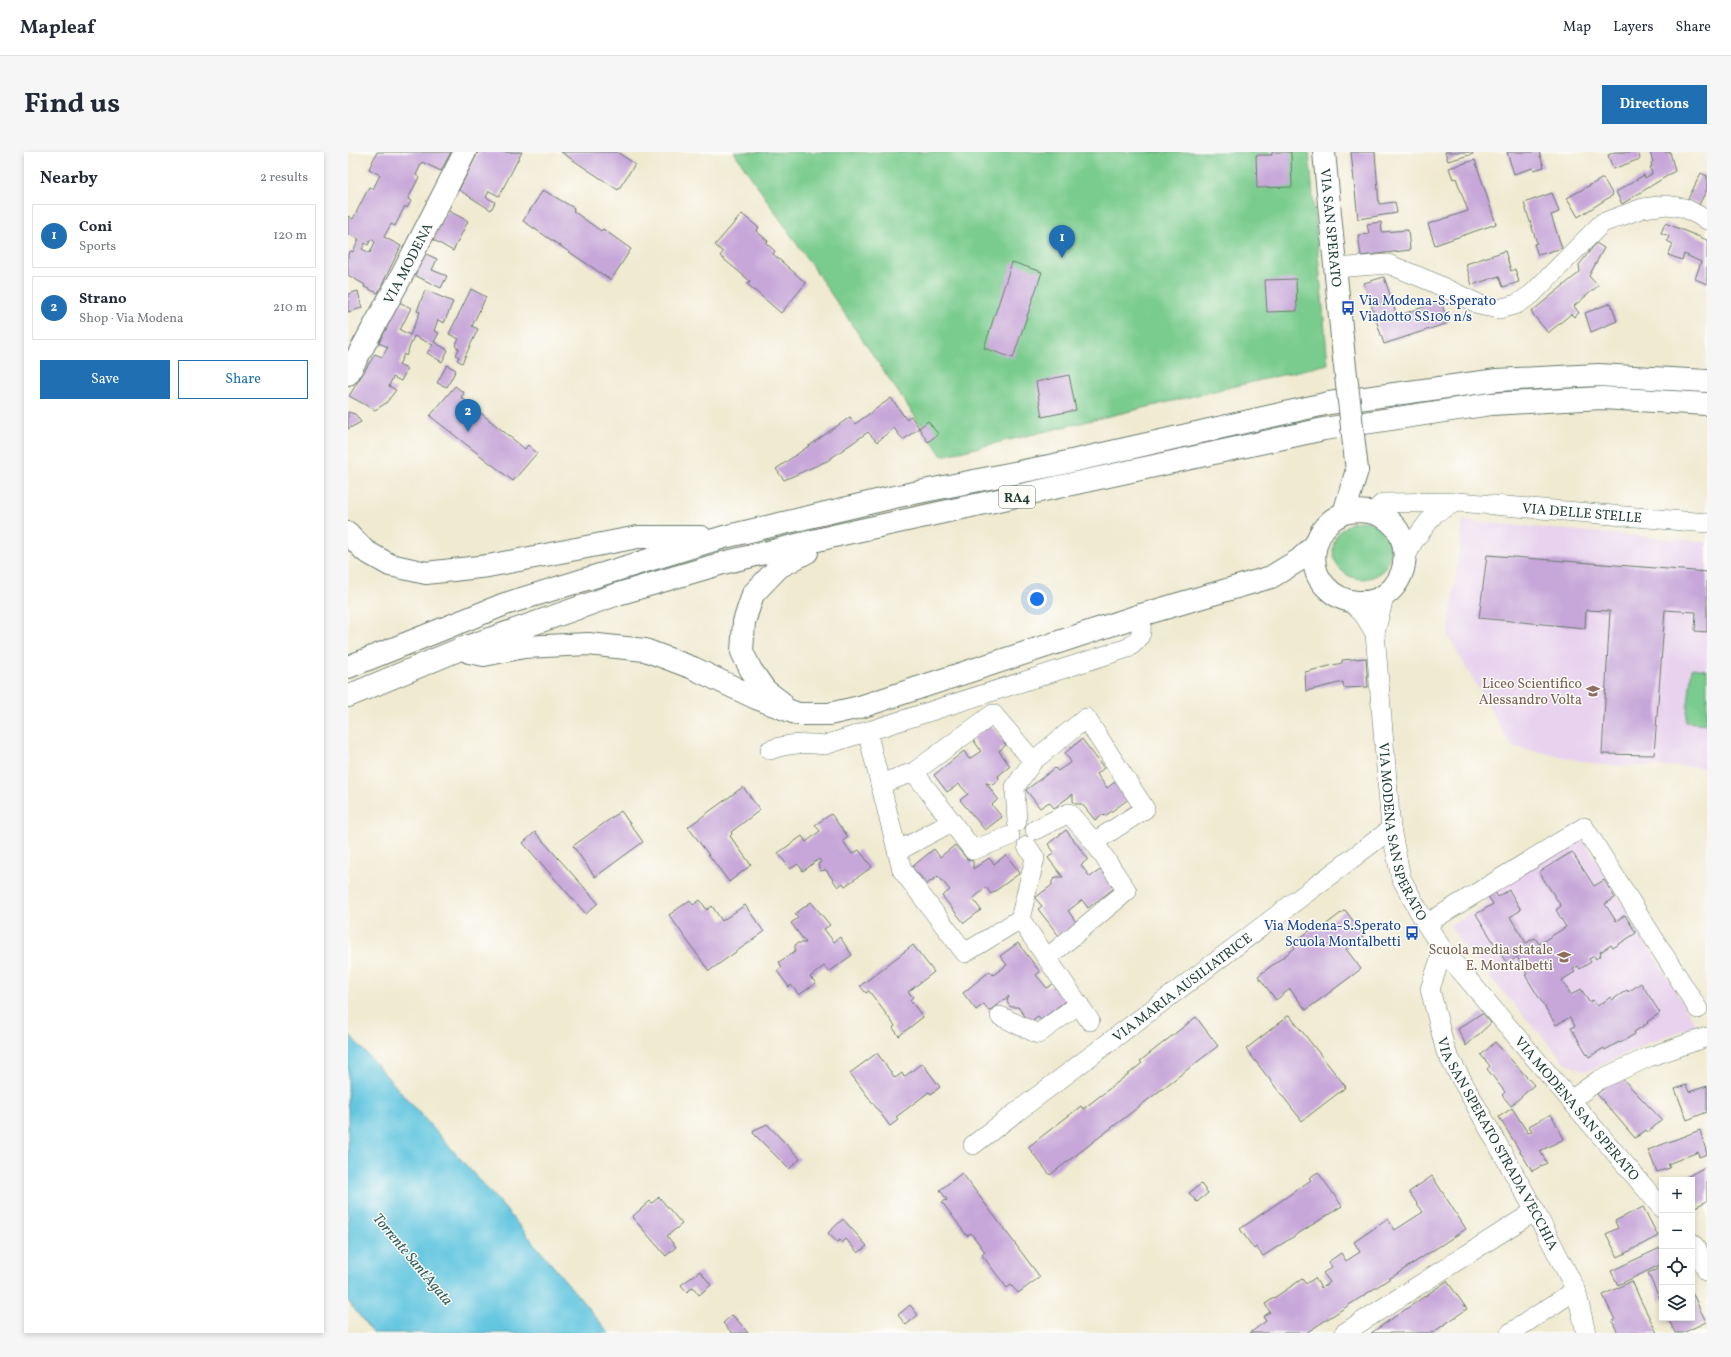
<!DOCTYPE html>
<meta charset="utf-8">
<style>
body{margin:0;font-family:Vollkorn,serif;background:#f6f6f7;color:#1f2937}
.controls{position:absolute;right:12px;bottom:12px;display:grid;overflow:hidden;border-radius:0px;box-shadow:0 2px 6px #0003}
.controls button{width:36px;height:36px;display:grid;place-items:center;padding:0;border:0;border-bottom:1px solid #e0e1e3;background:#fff;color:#1f2937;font:20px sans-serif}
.you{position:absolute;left:689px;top:447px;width:14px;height:14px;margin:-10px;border:3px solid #fff;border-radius:50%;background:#1a73e8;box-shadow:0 0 0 6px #1a73e833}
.badge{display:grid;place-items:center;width:26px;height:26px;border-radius:50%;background:#1f6fb2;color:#fff;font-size:13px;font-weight:700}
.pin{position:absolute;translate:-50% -33px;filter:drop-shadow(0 1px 2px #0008)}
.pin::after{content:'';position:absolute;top:21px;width:14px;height:12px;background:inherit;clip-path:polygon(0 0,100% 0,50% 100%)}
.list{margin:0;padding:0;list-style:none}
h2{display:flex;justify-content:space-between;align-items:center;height:52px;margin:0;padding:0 16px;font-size:17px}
h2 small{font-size:13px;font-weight:400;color:#747a83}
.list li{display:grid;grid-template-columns:26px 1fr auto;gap:12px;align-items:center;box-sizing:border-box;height:64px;margin:0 8px 8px;padding:0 8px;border:1px solid #e0e1e3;border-radius:0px}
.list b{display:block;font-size:15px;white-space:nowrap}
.list p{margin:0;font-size:13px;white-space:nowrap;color:#747a83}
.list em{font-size:13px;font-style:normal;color:#747a83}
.actions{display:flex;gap:8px;padding:12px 16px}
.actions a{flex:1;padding:9px 0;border:1px solid #1f6fb2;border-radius:0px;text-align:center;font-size:14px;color:#1f6fb2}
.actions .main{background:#1f6fb2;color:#fff}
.icon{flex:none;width:22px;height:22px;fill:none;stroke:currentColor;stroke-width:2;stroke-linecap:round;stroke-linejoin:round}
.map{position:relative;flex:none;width:1359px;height:1181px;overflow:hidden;border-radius:0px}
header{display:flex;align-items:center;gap:24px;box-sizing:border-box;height:56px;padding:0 20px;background:#fff;border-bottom:1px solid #e0e1e3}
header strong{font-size:19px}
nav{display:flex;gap:22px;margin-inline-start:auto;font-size:14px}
.intro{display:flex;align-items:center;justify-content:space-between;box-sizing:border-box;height:96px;padding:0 24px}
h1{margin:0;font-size:28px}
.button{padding:10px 18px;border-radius:0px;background:#1f6fb2;color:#fff;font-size:14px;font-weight:700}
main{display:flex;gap:24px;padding:0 24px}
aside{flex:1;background:#fff;border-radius:0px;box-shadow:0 2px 6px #0003}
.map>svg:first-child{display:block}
</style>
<header>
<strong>Mapleaf</strong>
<nav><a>Map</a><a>Layers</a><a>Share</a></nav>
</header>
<div class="intro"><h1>Find us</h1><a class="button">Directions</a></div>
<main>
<aside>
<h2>Nearby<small>2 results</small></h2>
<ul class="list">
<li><span class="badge">1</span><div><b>Coni</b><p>Sports</p></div><em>120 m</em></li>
<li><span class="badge">2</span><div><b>Strano</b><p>Shop · Via Modena</p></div><em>210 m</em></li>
</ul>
<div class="actions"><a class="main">Save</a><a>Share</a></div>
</aside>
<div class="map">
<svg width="1359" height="1181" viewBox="0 0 1359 1181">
<rect width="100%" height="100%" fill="#fdfcf7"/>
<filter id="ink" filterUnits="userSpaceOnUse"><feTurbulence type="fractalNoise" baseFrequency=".025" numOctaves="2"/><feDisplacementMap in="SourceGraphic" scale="8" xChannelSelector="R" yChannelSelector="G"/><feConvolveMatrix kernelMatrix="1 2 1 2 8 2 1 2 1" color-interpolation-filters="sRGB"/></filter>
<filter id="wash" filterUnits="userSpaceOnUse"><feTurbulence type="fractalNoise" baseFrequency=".012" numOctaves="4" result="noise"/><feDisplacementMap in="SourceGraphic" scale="16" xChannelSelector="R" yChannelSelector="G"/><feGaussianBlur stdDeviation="0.9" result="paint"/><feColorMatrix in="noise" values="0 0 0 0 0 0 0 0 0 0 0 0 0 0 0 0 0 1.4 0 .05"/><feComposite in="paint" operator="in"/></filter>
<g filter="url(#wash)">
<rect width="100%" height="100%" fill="#f0ead1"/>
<g fill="#e8d2ee">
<polygon points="1115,369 1359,390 1359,615 1253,613 1163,594 1100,484"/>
<polygon points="1233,684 1348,873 1300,891 1245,917 1237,919 1228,917 1216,909 1137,820 1112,790 1102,773 1141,752 1136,742"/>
</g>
<g fill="#7acc8e" stroke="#4c8461">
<polygon points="386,0 961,0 980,212 594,304"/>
<circle cx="1014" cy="398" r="29"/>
<polygon points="1344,516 1359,518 1359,572 1338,570"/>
</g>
<polygon fill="#63c6e0" stroke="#41828a" points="0,881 159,1059 261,1181 25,1181 0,1149"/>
<g id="blocks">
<g fill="#c7a7d9" fill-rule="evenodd">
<path d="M29,0H103L93,19L74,10L68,23L71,25L60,47L63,49L59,56L57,54L47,74L43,72L36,85L53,94L30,141L16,135L17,133L0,123V102L3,99L5,100L11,87L0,82V64L5,67L21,35L25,37L32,23L21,17ZM23,87L27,90L22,101L14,97L17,91L20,93Z"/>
<polygon points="130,0 174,0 151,44 141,39 138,45 147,50 143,58 111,38"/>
<polygon points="213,0 269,0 287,12 270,38"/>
<polygon points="924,0 943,0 944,35 909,36 908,3 924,3"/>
<polygon points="1003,0 1027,0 1031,52 1047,50 1049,61 1010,67"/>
<polygon points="1097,0 1124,0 1125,2 1100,9"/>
<polygon points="1159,0 1191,0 1196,15 1186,18 1185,16 1166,22"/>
<polygon points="1267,0 1290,0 1292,7 1265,17 1260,3"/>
<polygon points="1302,0 1322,0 1327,19 1274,52 1268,40 1296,23 1297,26 1304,22 1302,15 1304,15 1303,11 1305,10"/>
<polygon points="1127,8 1148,72 1087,93 1080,72 1120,59 1108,26 1105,27 1101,16"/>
<polygon points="1353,21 1359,24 1359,37 1351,53 1340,47"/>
<polygon points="1255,26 1265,43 1230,65 1219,46"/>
<polygon points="195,38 226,56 225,59 253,79 255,77 283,97 263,128 175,69"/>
<polygon points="1204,41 1211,60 1203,63 1214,96 1190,103 1186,92 1189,91 1176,51"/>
<polygon points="99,58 120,69 105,99 84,87"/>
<polygon points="394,62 411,76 408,79 420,89 418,91 427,99 425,102 458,131 433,161 399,132 402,129 372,104 375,100 367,93"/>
<polygon points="1033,70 1034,80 1060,78 1062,98 1013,104 1010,83 1021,82 1019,72"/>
<polygon points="1317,71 1359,88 1359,132 1347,127 1353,110 1336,102 1334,108 1320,103 1325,92 1319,89 1321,84 1313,81"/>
<polygon points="1248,91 1256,96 1241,124 1250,134 1226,154 1231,161 1226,165 1223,162 1200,181 1183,160 1232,120 1231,113"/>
<polygon points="1157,99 1163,119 1167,117 1171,130 1155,135 1151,124 1124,133 1118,112"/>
<polygon points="76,101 89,107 84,118 99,124 93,136 66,123"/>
<polygon points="664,110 694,120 665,206 636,196"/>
<polygon points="1036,125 1049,164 1093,149 1100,171 1036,192 1016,131"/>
<polygon points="948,127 949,159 919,160 917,128"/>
<polygon points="123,137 138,145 124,174 130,177 114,211 109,208 111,205 108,203 111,197 107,194 111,187 101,182"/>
<polygon points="77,138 105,150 96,171 90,168 86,179 91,181 86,190 100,198 94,210 79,201 85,193 66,184 58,204 56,202 51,213 59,217 53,229 45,225 41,234 48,238 38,251 27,258 1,244 27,202 34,205 40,195 31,191 51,150 63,156 52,178 62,183 72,160 69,159"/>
<polygon points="10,139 14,156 0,160 0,142"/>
<polygon points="1263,151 1269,169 1243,180 1237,161"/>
<polygon points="99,213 108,218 99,235 89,231"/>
<polygon points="721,223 728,258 694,265 688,230"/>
<polygon points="107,234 116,241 113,245 177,297 180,293 189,301 165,329 82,264"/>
<polygon points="543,246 558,267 563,264 571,276 555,288 546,276 529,290 520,280 479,309 436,328 428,317 502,265 507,272"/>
<polygon points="0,260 7,262 13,270 0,277"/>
<polygon points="580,269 590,282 580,290 571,276"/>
<polygon points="1139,403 1359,420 1359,480 1347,479 1348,460 1317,458 1306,603 1254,602 1262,459 1238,458 1237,476 1131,466"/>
<polygon points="1018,506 1020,535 996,536 995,530 958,539 957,520 994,511 994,508"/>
<polygon points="643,573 658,593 651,599 662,614 650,624 651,627 646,633 638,631 650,647 644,653 654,665 637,678 612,648 620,642 611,632 599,640 586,623 616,599 621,607 633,599 624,586"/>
<polygon points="734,587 756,616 749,622 759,636 772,626 785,644 757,664 755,662 747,668 734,652 727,652 725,649 725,642 706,656 701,650 692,656 678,638 707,616 710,619 723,610 717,601"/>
<polygon points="395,635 412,658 383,680 384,682 382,684 403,713 381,730 340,675"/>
<polygon points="273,659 295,690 247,725 225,694"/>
<polygon points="483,662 500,685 495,689 504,702 511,698 524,715 497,734 495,731 490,735 478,718 472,719 470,712 473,710 471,707 455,719 450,712 442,717 430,701 454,684 458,690 472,679 467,673"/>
<polygon points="718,678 740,707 733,713 742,725 755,716 769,734 740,756 734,748 720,759 729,771 711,784 690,757 694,754 687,746 704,733 704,729 708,725 715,725 700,706 706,700 700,692"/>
<polygon points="187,680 250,751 238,762 175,691"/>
<polygon points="607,693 619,707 625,709 625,717 641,706 646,712 658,703 672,721 643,742 638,735 625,747 633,758 616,771 594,744 602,738 590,724 579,732 564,715 586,697 592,705"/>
<polygon points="1224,700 1246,734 1256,728 1267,746 1257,752 1268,769 1277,763 1288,781 1265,796 1263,793 1254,799 1252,800 1253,803 1248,807 1246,804 1241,807 1243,810 1232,817 1230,814 1225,817 1227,820 1214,828 1223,843 1233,837 1241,850 1245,848 1249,854 1263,845 1264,848 1279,838 1280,840 1293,831 1312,861 1299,870 1300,871 1286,880 1287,882 1272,891 1271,890 1257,898 1256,896 1241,905 1223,876 1227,874 1222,865 1208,873 1177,823 1179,822 1169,805 1159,812 1128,762 1145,752 1138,741 1145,737 1150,745 1161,738 1173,758 1162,765 1178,791 1187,786 1191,792 1218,775 1208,758 1213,754 1191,720"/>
<polygon points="342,748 345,753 352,748 359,758 364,754 374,769 397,753 416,780 361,819 321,763"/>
<polygon points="463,750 482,773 476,777 486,790 492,785 504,803 481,820 476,814 462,825 468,831 451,843 443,833 441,835 429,819 434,815 431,810 447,799 447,793 450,791 458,791 443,771 450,766 447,762"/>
<polygon points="997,758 1016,783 998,797 1013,817 958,858 942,837 928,848 910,824 947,796 944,792 969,773 972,777"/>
<polygon points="670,791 692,820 688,823 699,836 708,830 720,847 693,868 690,865 682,871 670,855 663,855 660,852 659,849 661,844 641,859 636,852 628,858 615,841 642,819 645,823 659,813 652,804"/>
<polygon points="565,793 586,820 560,840 565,845 562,848 575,865 551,884 545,876 547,874 521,839 518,841 512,834"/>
<polygon points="1134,861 1143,871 1118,894 1110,877"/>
<polygon points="941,863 998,935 954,969 898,897"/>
<polygon points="848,865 870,894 702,1023 680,995 733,954 735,957 783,920 794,911 792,909"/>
<polygon points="1147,890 1186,933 1163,954 1154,943 1157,940 1139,917 1142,914 1133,903"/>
<polygon points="529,901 547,926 554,921 556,925 574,911 592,935 583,942 581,940 548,965 550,968 542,974 502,921"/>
<polygon points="1271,923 1314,968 1300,980 1298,978 1287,986 1249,942"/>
<polygon points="1338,933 1341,940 1359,934 1359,960 1339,968 1327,937"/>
<polygon points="1164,956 1180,981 1184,979 1181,974 1203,962 1216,987 1192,999 1199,1011 1184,1019 1151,965"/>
<polygon points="419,972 452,1007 441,1017 405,981 406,978"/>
<polygon points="1352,978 1359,1002 1351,1005 1350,1000 1320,1012 1322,1016 1309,1020 1300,998"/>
<polygon points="1359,1014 1359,1049 1345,1056 1344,1028 1333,1028"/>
<polygon points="970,1020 994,1054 915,1104 908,1095 906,1097 892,1077 963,1028 961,1026"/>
<polygon points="614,1021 692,1125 670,1141 663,1133 659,1136 634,1103 637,1100 623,1081 619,1084 594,1050 599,1048 592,1038"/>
<polygon points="1084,1024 1118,1077 958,1181 902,1181 918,1169 915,1165 922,1160 917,1152 954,1127 958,1132 967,1126 973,1136 982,1130 975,1121 984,1115 980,1110 993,1101 998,1109 1012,1100 1006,1090 1040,1067 1047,1078 1075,1060 1061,1040"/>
<polygon points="853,1032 860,1041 849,1050 841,1041"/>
<polygon points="311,1045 334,1072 319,1084 328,1095 318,1104 284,1065 302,1049 304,1051"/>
<polygon points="1295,1055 1310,1084 1270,1105 1258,1082 1270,1076 1267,1069"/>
<polygon points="495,1067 519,1094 510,1101 498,1087 494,1091 492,1088 489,1090 480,1081"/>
<polygon points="1314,1095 1314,1112 1270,1133 1263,1119"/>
<polygon points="1314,1115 1314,1152 1300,1121"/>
<polygon points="352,1119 363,1133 351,1143 345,1135 339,1140 333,1133"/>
<polygon points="1099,1129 1119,1157 1084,1181 1023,1181"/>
<polygon points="1284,1129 1293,1149 1309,1181 1270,1181 1264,1169 1267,1168 1255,1143"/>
<polygon points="1344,1140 1358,1170 1335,1181 1327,1181 1320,1166 1344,1166"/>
<polygon points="562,1153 570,1163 558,1173 550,1163"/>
<polygon points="384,1163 391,1170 400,1181 384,1181 375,1171"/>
</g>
</g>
</g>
<g filter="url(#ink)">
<use href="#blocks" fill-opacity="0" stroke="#687a6b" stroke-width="1"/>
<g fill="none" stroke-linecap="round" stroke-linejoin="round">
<defs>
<g id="minor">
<polyline points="988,116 1040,112 1082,129 1135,154 1151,157 1169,152 1184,142 1254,71 1295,56 1319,53 1337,56 1359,68"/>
<path id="s1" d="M1025,360L1035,351L1110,350L1359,371"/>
<polyline points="1058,405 1065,390 1087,361 1108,350"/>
<path id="s2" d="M1037,442L1027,481L1043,677L1053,726L1078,772L1095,798L1314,1056"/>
<polyline points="1002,449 1016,463 1027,481"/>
<polyline points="519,579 554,718 617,801 672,767 687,706 679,694"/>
<path d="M422,598C441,591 457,591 477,593L780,496C795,485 794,481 793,463"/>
<polyline points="566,620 625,698 662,684"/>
<polyline points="532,632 566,620 645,562 685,609"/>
<polyline points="669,670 667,635 685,609 738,566 797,657 746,690"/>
<polyline points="687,678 721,661 746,690 779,739 699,806"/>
<polyline points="550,699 604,670"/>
<polyline points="672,767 742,869"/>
<polyline points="1078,772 1236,675 1350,857"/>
<path id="s3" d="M1095,798L1082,837L1098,900L1187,1059L1228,1138L1238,1181"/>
<polyline points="652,864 690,882 731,852"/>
<polyline points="1223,948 1251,928 1301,905 1359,885"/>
<path id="s4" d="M625,993L1043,677"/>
<polyline points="1344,1091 1349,1097 1359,1120"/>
<polyline points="996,1181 1187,1059"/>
<polyline points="1162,1181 1228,1138"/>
</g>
<g id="major">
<path id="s5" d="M976,0L996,206"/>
<path id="s6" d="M0,222L54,123L117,0"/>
<path d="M996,361C1076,345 1073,454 1009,450C996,449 986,444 977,434C960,416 964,385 983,369C986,366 992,363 996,361L1009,318"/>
<polyline points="793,463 923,425 951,408 967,393"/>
</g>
<g id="highway">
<polyline points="0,381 17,399 42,413 78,421 140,414 290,385 353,385"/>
<polyline points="121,500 136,503 176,495 240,492 297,498 345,516 408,546 450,562 481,562 512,555 793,463"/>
<polyline points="0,515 157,452 376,385 546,345 706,313 981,251 1149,228 1250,223 1359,229"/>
<polyline points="0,544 110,498 270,442 375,411 490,383 976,277 1143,252 1254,246 1359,252"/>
<polyline points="433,550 417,538 403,518 394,500 396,470 405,442 431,415 459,400"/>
</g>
</defs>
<use href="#minor" stroke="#687a6b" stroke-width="20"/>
<use href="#major" stroke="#687a6b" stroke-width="24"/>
<use href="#highway" stroke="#687a6b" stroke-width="24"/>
<use href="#minor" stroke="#fff" stroke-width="19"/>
<use href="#major" stroke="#fff" stroke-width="22"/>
<use href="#highway" stroke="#fff" stroke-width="22"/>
<defs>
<polyline id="major-bridge" points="996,206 1009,318"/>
</defs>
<use href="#major-bridge" stroke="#687a6b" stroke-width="24" stroke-linecap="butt"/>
<use href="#major-bridge" stroke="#fff" stroke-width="22"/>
</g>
</g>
<defs>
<symbol id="bus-bare" viewBox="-9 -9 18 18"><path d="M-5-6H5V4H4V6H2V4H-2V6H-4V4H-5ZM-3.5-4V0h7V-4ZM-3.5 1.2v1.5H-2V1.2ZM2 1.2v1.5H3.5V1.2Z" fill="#1a4fb4" stroke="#fdfcf7" stroke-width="2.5" paint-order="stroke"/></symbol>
<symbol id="university-bare" viewBox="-9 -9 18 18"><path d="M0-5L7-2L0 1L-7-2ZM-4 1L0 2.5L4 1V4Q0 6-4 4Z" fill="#8d6e63" stroke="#fdfcf7" stroke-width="2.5" paint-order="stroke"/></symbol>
<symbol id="school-bare" viewBox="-9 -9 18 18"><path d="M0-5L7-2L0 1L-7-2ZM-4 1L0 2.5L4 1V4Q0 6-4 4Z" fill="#8d6e63" stroke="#fdfcf7" stroke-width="2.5" paint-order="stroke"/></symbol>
</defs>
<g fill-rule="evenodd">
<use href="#bus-bare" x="990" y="146" width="20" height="20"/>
<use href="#university-bare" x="1235" y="529" width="20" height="20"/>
<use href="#bus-bare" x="1054" y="771" width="20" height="20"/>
<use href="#school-bare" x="1206" y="795" width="20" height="20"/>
</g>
<g text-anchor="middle" stroke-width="3" stroke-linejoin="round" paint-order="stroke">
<rect fill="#fdfcf7" stroke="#62766e" stroke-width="1" x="651" y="334" width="36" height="22" rx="3"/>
<g font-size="13" font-weight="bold" fill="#1f3d34">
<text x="669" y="350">RA4</text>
</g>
<g font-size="14" fill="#1f3d34" stroke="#fdfcf7">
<text dy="5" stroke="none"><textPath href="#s5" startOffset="76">VIA SAN SPERATO</textPath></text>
<text dy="5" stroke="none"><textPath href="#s6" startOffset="126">VIA MODENA</textPath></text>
<text dy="5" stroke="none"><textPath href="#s1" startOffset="213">VIA DELLE STELLE</textPath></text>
<text dy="5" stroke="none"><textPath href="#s2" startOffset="242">VIA MODENA SAN SPERATO</textPath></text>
<text dy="5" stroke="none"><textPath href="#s4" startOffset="262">VIA MARIA AUSILIATRICE</textPath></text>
<text dy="5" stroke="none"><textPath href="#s2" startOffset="578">VIA MODENA SAN SPERATO</textPath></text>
<text dy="5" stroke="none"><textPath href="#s3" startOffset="211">VIA SAN SPERATO STRADA VECCHIA</textPath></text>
</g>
<g font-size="14" fill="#164399" stroke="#fdfcf7" text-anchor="start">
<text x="1011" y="153">Via Modena-S.Sperato<tspan x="1011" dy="16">Viadotto SS106 n/s</tspan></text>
<text x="1053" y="778" text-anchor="end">Via Modena-S.Sperato<tspan x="1053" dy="16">Scuola Montalbetti</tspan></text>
</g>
<g font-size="14" fill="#785e54" stroke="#fdfcf7" text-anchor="end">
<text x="1234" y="536">Liceo Scientifico<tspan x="1234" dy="16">Alessandro Volta</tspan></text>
<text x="1205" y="802">Scuola media statale<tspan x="1205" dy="16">E. Montalbetti</tspan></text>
</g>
<g font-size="15" font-style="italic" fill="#305f5f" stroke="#fdfcf7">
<text transform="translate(65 1107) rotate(50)" y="5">Torrente Sant'Agata</text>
</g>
</g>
</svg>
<div class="controls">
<button>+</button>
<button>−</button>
<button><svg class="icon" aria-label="locate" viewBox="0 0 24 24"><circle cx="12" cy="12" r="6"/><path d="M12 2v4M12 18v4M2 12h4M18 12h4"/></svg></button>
<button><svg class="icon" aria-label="layers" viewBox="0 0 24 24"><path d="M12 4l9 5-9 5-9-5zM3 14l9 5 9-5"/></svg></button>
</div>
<div class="you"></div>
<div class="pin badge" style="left:714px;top:106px">1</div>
<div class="pin badge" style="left:120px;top:280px">2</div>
</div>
</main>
